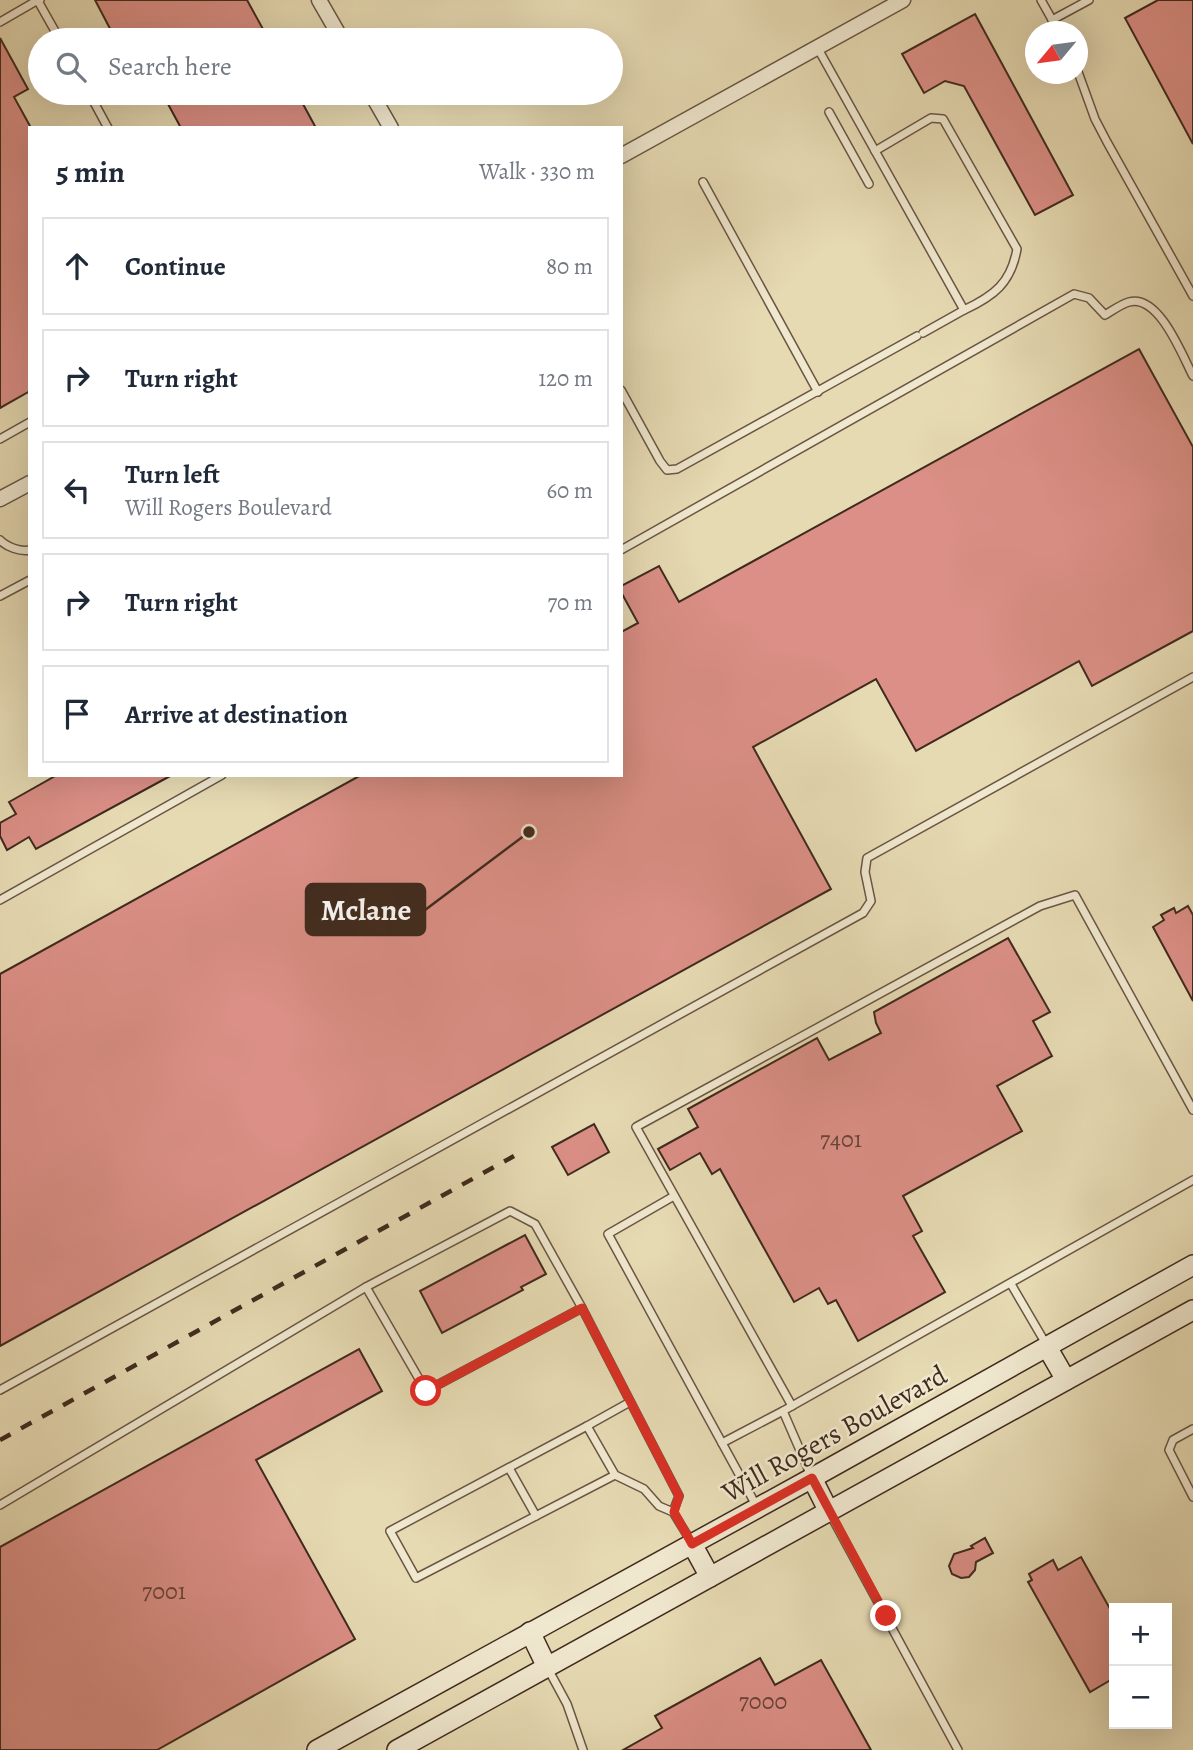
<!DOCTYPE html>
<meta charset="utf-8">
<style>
body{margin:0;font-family:Alegreya,serif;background:#f2f2f3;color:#1f2937}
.controls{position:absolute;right:21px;bottom:21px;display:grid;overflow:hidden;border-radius:0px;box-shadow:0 7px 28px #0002}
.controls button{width:63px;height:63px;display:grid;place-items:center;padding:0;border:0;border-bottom:2px solid #e0e1e3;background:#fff;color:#1f2937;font:35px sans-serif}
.compass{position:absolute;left:1025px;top:21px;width:63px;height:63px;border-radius:50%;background:#fff;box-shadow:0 7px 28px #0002;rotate:241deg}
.stop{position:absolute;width:21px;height:21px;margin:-16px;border:5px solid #d93025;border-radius:50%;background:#fff}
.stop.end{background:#d93025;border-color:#fff;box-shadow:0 2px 7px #0008}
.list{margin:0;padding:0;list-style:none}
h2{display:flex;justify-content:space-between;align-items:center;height:91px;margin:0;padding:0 28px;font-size:30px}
h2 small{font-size:23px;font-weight:400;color:#747a83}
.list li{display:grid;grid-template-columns:46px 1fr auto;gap:21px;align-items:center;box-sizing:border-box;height:98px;margin:0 14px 14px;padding:0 14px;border:2px solid #e0e1e3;border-radius:0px}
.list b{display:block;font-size:26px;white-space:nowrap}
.list p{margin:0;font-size:23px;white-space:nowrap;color:#747a83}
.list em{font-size:23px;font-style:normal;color:#747a83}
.icon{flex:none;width:38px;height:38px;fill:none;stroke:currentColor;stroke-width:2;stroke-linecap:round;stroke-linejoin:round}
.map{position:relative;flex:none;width:1193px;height:1750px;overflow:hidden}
.search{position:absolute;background:#fff;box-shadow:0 7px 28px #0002;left:28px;top:28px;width:595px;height:77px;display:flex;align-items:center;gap:18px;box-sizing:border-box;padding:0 24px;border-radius:38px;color:#747a83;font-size:26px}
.panel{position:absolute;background:#fff;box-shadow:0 7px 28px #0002;left:28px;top:126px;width:595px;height:651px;border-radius:0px}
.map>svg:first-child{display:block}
</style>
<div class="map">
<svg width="1193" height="1750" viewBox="0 0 1193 1750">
<rect width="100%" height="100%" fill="#e6dab3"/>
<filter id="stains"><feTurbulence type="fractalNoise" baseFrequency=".00286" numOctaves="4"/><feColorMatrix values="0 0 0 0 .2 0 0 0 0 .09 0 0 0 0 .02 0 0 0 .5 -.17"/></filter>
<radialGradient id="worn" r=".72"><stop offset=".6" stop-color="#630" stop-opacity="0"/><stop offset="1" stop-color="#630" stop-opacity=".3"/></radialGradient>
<g fill="#db8f86" stroke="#402a1e" stroke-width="2">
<polygon points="95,0 247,0 269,40 134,40 130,32 116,40"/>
<polygon points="1158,0 1193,0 1193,144 1125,18"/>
<polygon points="975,14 1073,195 1035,215 964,86 945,81 924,93 902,54"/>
<polygon points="0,38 28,89 14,97 30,126 30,391 0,408"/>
<polygon points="162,93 297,93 316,128 181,128"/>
<polygon points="1139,349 1193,447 1193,631 1092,686 1079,661 916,751 876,679 753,747 831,889 0,1346 0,974 361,775 621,775 621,632 638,623 621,592 621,586 659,566 679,602"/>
<polygon points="57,775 172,775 36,849 29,837 7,850 0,836 0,823 16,814 9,802"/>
<polygon points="1188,906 1193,915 1193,1001 1153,927 1164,920 1161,915 1174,908 1176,913"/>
<polygon points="1008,938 1050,1012 1033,1021 1052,1056 997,1086 1022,1131 903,1196 922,1231 913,1236 945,1292 858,1341 836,1300 828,1304 819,1288 794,1302 720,1169 712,1174 700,1153 670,1170 658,1149 698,1127 688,1109 817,1038 829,1060 881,1033 876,1023 874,1012"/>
<polygon points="594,1124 609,1152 568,1175 552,1147"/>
<polygon points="525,1235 546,1274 521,1287 523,1290 442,1333 420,1291"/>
<polygon points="359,1349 382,1391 256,1460 355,1639 157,1750 0,1750 0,1547"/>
<polygon points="985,1538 993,1553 976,1562 975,1570 969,1577 961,1578 952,1574 949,1566 954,1554 973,1548 971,1546"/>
<polygon points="1081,1557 1114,1616 1114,1678 1090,1692 1028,1582 1032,1580 1029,1574 1053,1560 1058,1570"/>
<polygon points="760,1658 775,1685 821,1660 871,1750 623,1750 662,1728 655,1716"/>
</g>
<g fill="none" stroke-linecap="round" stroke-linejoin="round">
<defs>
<g id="lane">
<polyline points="40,0 38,1 60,40"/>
<polyline points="1041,0 1059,32"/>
<polyline points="1052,20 1089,0"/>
<polyline points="0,22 38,0"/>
<polyline points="817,47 964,310 923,333"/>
<polyline points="1078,72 1095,119 1107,142 1193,296"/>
<polyline points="89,93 108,128"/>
<polyline points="829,112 869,184"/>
<path d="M875,151L931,118L943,119L1017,249C1011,283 994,296 964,310"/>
<polyline points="703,182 818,392"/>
<polyline points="621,390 660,461 667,470 677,469 917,336"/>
<polyline points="0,439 30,422"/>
<path d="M0,540C7,547 20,552 30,550"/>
<path d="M621,550L1074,294L1089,298L1105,315C1112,311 1121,304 1129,302C1159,294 1182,355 1193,376"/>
<polyline points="0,596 30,580"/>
<polyline points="0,900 222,775"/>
<polyline points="674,1196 608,1234 722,1443"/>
<polyline points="1011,1284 1046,1344"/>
<polyline points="366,1287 426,1391 582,1308"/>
<polyline points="0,1390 863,913 871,901 865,872 867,858 1193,677"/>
<polyline points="792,1406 636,1127 1040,906 1075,895 1193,1110"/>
<polyline points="587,1426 630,1402"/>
<polyline points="1193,1429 1173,1440 1169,1450 1193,1497"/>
<polyline points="509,1468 536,1516"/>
<polyline points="615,1475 416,1578 390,1531 587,1426 615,1475 644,1489 659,1506 673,1512 692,1543"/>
<polyline points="812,1478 783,1411 1193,1180"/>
<polyline points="0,1505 366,1287 510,1211 535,1224 582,1308 679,1496 673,1512"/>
<polyline points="757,1507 722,1443 783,1411"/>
<polyline points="829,1512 958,1750"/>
<polyline points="547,1667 567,1704 583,1750"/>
</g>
<g id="street">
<polyline points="319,0 342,40"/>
<polyline points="371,93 391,128"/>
<polyline points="621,156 903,0"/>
<polyline points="0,499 30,483"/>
</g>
<g id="secondary">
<polyline points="1047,1347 1066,1380"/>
<polyline points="812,1478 829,1512"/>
<polyline points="692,1544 710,1577"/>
<polyline points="530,1632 547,1667"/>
<polyline points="317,1750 812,1478 1193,1265"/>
<polyline points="397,1750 1193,1310"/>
</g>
</defs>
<use href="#lane" stroke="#6a5643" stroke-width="10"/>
<use href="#street" stroke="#6a5643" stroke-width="17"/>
<use href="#secondary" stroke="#402a1e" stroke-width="22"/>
<use href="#lane" stroke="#efe7ce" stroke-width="7"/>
<use href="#street" stroke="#efe7ce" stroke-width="14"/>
<use href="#secondary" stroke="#efe7ce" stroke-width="19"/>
<polyline stroke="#402a1e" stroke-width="4.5" stroke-dasharray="12 12" stroke-linecap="butt" points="0,1440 514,1156"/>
</g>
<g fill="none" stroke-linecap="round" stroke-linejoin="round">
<polyline stroke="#d93025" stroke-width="9" points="426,1391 582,1308 679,1496 674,1512 692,1544 812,1478 886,1616"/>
</g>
<g text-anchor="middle" stroke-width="5" stroke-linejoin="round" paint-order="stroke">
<g font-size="24" fill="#674338">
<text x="841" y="1147">7401</text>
<text x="164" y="1599">7001</text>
<text x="763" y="1709">7000</text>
</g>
<g font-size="28" fill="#402a1e" stroke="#efe7ce">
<text transform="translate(834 1433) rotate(-29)" y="10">Will Rogers Boulevard</text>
</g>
</g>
<path fill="none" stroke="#402a1e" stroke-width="2.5" d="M529 832L425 910"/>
<circle fill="#402a1e" stroke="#efe7ce" stroke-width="2.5" cx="529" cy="832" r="7"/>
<rect fill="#402a1e" stroke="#402a1e" stroke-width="2.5" x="306" y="884" width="119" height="51" rx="7"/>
<g font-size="30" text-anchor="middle" font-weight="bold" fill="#fff">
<text x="366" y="920">Mclane</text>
</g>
<rect width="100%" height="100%" filter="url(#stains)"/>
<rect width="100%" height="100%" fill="url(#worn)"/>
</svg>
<div class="controls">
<button>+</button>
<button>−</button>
</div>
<svg class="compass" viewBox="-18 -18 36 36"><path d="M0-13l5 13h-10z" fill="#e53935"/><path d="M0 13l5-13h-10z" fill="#747a83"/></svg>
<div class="stop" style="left:426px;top:1391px"></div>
<div class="stop end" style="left:886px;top:1616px"></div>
<div class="search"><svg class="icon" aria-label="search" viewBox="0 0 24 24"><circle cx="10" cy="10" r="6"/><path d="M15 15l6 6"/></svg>Search here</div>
<section class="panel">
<h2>5 min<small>Walk · 330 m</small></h2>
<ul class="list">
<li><svg class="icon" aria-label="ahead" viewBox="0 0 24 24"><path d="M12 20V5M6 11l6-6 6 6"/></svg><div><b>Continue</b></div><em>80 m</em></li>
<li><svg class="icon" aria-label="right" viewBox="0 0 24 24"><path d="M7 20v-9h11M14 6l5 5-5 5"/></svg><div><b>Turn right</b></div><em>120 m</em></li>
<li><svg class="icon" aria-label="left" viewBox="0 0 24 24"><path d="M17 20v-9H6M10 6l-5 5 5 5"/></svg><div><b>Turn left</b><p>Will Rogers Boulevard</p></div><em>60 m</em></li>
<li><svg class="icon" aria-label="right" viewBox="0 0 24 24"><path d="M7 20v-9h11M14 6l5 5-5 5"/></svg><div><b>Turn right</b></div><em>70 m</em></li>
<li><svg class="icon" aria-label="arrive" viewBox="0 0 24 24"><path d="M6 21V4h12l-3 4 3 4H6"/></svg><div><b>Arrive at destination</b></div></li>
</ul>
</section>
</div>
